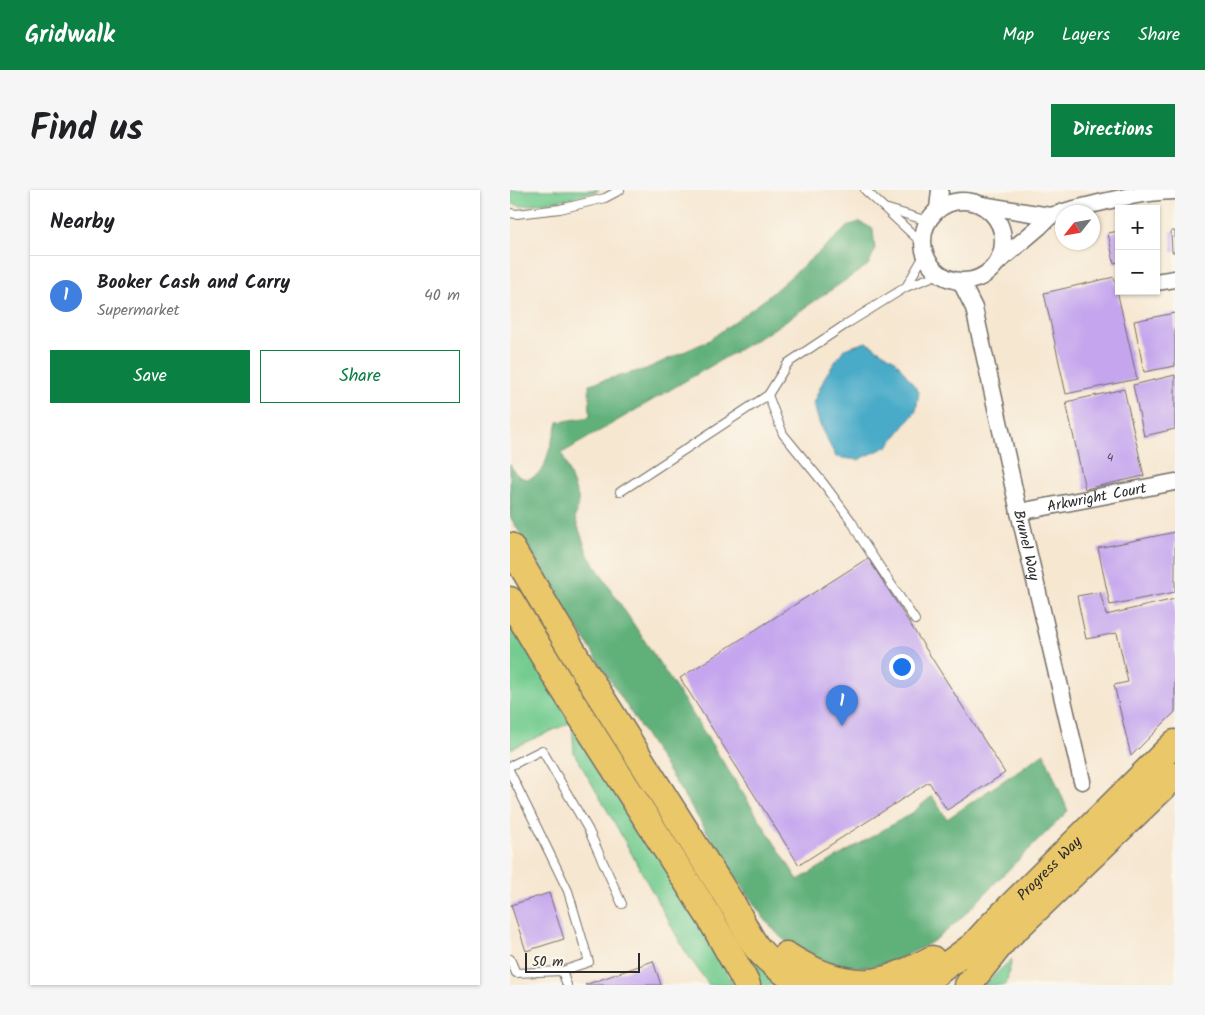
<!DOCTYPE html>
<meta charset="utf-8">
<style>
body{margin:0;font-family:Kalam,sans-serif;background:#f6f6f6;color:#202124}
.controls{position:absolute;right:15px;top:15px;display:grid;overflow:hidden;border-radius:0px;box-shadow:0 1px 4px #0004}
.controls button{width:45px;height:45px;display:grid;place-items:center;padding:0;border:0;border-bottom:1px solid #e0e0e0;background:#fff;color:#202124;font:25px sans-serif}
.compass{position:absolute;left:545px;top:15px;width:45px;height:45px;border-radius:50%;background:#fff;box-shadow:0 1px 4px #0004;rotate:239deg}
.scale{position:absolute;left:15px;bottom:12px;width:115px;box-sizing:border-box;padding-left:5px;border:2px solid #2b2b2b;border-top:0;font-size:14px;line-height:18px;white-space:nowrap;color:#2b2b2b;-webkit-text-stroke:4px #fbf7ec;paint-order:stroke}
.you{position:absolute;left:391px;top:476px;width:18px;height:18px;margin:-12px;border:4px solid #fff;border-radius:50%;background:#1a73e8;box-shadow:0 0 0 8px #1a73e833}
.badge{display:grid;place-items:center;width:32px;height:32px;border-radius:50%;background:#0b8043;color:#fff;font-size:16px;font-weight:700}
.pin{position:absolute;translate:-50% -41px;filter:drop-shadow(0 1px 2px #0008)}
.pin::after{content:'';position:absolute;top:26px;width:18px;height:15px;background:inherit;clip-path:polygon(0 0,100% 0,50% 100%)}
.list{margin:0;padding:0;list-style:none}
h2{display:flex;justify-content:space-between;align-items:center;height:65px;margin:0;padding:0 20px;font-size:21px}
h2 small{font-size:16px;font-weight:400;color:#757577}
.list li{display:grid;grid-template-columns:32px 1fr auto;gap:15px;align-items:center;box-sizing:border-box;height:80px;padding:0 20px;border-top:1px solid #e0e0e0}
.list b{display:block;font-size:19px;white-space:nowrap}
.list p{margin:0;font-size:16px;white-space:nowrap;color:#757577}
.list em{font-size:16px;font-style:normal;color:#757577}
.actions{display:flex;gap:10px;padding:15px 20px}
.actions a{flex:1;padding:11px 0;border:1px solid #0b8043;border-radius:0px;text-align:center;font-size:18px;color:#0b8043}
.actions .main{background:#0b8043;color:#fff}
.map{position:relative;flex:none;width:665px;height:795px;overflow:hidden;border-radius:0px}
header{display:flex;align-items:center;gap:30px;box-sizing:border-box;height:70px;padding:0 25px;background:#0b8043;color:#fff}
header strong{font-size:24px}
nav{display:flex;gap:28px;margin-inline-start:auto;font-size:18px}
.intro{display:flex;align-items:center;justify-content:space-between;box-sizing:border-box;height:120px;padding:0 30px}
h1{margin:0;font-size:35px}
.button{padding:12px 22px;border-radius:0px;background:#0b8043;color:#fff;font-size:18px;font-weight:700}
main{display:flex;gap:30px;padding:0 30px}
aside{flex:1;background:#fff;border-radius:0px;box-shadow:0 1px 4px #0004}
.map>svg:first-child{display:block}
</style>
<header>
<strong>Gridwalk</strong>
<nav><a>Map</a><a>Layers</a><a>Share</a></nav>
</header>
<div class="intro"><h1>Find us</h1><a class="button">Directions</a></div>
<main>
<aside>
<h2>Nearby<small></small></h2>
<ul class="list">
<li><span class="badge" style="background:#3f7fe0">1</span><div><b>Booker Cash and Carry</b><p>Supermarket</p></div><em>40 m</em></li>
</ul>
<div class="actions"><a class="main">Save</a><a>Share</a></div>
</aside>
<div class="map">
<svg width="665" height="795" viewBox="0 0 665 795">
<rect width="100%" height="100%" fill="#fbf7ec"/>
<filter id="ink" filterUnits="userSpaceOnUse"><feTurbulence type="fractalNoise" baseFrequency=".02" numOctaves="2"/><feDisplacementMap in="SourceGraphic" scale="10" xChannelSelector="R" yChannelSelector="G"/><feConvolveMatrix kernelMatrix="1 2 1 2 8 2 1 2 1" color-interpolation-filters="sRGB"/></filter>
<filter id="wash" filterUnits="userSpaceOnUse"><feTurbulence type="fractalNoise" baseFrequency=".0096" numOctaves="4" result="noise"/><feDisplacementMap in="SourceGraphic" scale="20" xChannelSelector="R" yChannelSelector="G"/><feGaussianBlur stdDeviation="1.12" result="paint"/><feColorMatrix in="noise" values="0 0 0 0 0 0 0 0 0 0 0 0 0 0 0 0 0 1.4 0 .05"/><feComposite in="paint" operator="in"/></filter>
<g filter="url(#wash)">
<rect width="100%" height="100%" fill="#f6e7d1"/>
<g fill="#75cc90" stroke="#507c5e">
<polygon points="0,0 89,0 58,9 12,16 0,13"/>
<polygon points="0,433 205,756 223,795 199,795 175,761 108,639 64,563 62,532 0,559"/>
<polygon points="231,761 280,795 246,795"/>
<polygon points="502,769 496,795 474,795"/>
</g>
<path fill="#60b07a" stroke="#466e52" d="M350,32L363,39L365,60L358,75L259,142L52,263L69,310L65,328L78,365L173,509L288,690L402,623L422,606L437,629L534,563L558,621C534,644 511,668 487,691C469,710 451,730 430,746C423,752 415,756 407,760C377,776 353,782 319,772C303,767 288,761 275,751C254,733 237,703 222,681L88,471L2,330L0,326V274C8,292 22,294 34,277L48,232L80,227L79,194L136,179L198,151L254,110L340,35Z"/>
<polygon fill="#49abc8" stroke="#3a6b7a" points="356,152 385,170 409,202 406,221 378,256 348,270 326,267 311,238 303,213 316,185 334,159"/>
<g id="blocks">
<g fill="#c4a5ee">
<polygon points="609,41 609,72 604,73 598,43"/>
<polygon points="661,41 665,41 665,62 662,62"/>
<polygon points="604,87 627,189 556,204 534,103"/>
<polygon points="665,123 665,176 634,182 624,131"/>
<polygon points="665,185 665,239 634,246 623,195"/>
<polygon points="614,199 634,286 575,299 556,212"/>
<polygon points="665,342 665,402 600,415 588,358"/>
<polygon points="358,368 495,583 437,620 419,592 289,675 170,488"/>
<polygon points="590,402 596,425 665,409 665,522 621,566 604,495 618,492 607,443 576,449 567,406"/>
<polygon points="39,703 54,749 16,761 1,715"/>
<polygon points="143,771 151,795 75,795"/>
</g>
</g>
</g>
<g filter="url(#ink)">
<use href="#blocks" fill-opacity="0" stroke="#726d65" stroke-width="1"/>
<g fill="none" stroke-linecap="round" stroke-linejoin="round">
<defs>
<g id="service">
<polyline points="355,0 412,53"/>
<polyline points="378,19 418,31"/>
<polyline points="0,23 6,24 50,19 95,8 110,0"/>
<polyline points="396,97 415,64"/>
<polyline points="110,302 258,205"/>
<polyline points="405,430 350,347 342,332 314,294 273,244 258,205 278,173 338,133 396,97 429,84"/>
<polyline points="0,576 32,560 78,639 112,714"/>
<polyline points="0,582 58,701 79,772 52,781"/>
<polyline points="0,769 6,783 52,781 57,795"/>
</g>
<g id="minor">
<circle cx="453" cy="51" r="40"/>
<polyline points="472,15 540,26 552,23"/>
<polyline points="428,19 430,0"/>
<path d="M553,22C589,13 627,2 665,1"/>
<polyline points="488,72 529,37 540,26"/>
<path id="s1" d="M451,92L464,118L509,322L572,591"/>
<polyline points="646,92 665,89"/>
<path id="s2" d="M509,322L665,292"/>
</g>
<g id="primary">
<path d="M0,356L75,482L224,717C231,729 240,750 248,759C259,772 279,787 295,795"/>
<polyline points="0,410 51,495 200,728 233,787 237,795"/>
<path d="M276,765C301,781 330,794 360,792C380,791 405,778 422,769"/>
<path id="s3" d="M405,795L415,791L463,756L482,735L665,553"/>
<polyline points="458,795 494,750 665,586"/>
</g>
</defs>
<use href="#service" stroke="#726d65" stroke-width="10"/>
<use href="#minor" stroke="#726d65" stroke-width="19"/>
<use href="#primary" stroke="#726d65" stroke-width="29"/>
<use href="#service" stroke="#fff" stroke-width="8"/>
<use href="#minor" stroke="#fff" stroke-width="16"/>
<use href="#primary" stroke="#eac769" stroke-width="26"/>
</g>
</g>
<g text-anchor="middle" stroke-width="4.5" stroke-linejoin="round" paint-order="stroke">
<g font-size="12" fill="#514a5c">
<text x="600" y="271">4</text>
</g>
<g font-size="15" fill="#2b2b2b" stroke="#fbf7ec">
<text dy="5" stroke="none"><textPath href="#s2" startOffset="79">Arkwright Court</textPath></text>
<text dy="5" stroke="none"><textPath href="#s1" startOffset="272">Brunel Way</textPath></text>
<text dy="5" stroke="none"><textPath href="#s3" startOffset="179">Progress Way</textPath></text>
</g>
</g>
</svg>
<div class="controls">
<button>+</button>
<button>−</button>
</div>
<svg class="compass" viewBox="-18 -18 36 36"><path d="M0-13l5 13h-10z" fill="#e53935"/><path d="M0 13l5-13h-10z" fill="#757577"/></svg>
<div class="scale">50 m</div>
<div class="you"></div>
<div class="pin badge" style="left:332px;top:536px;background:#3f7fe0">1</div>
</div>
</main>
